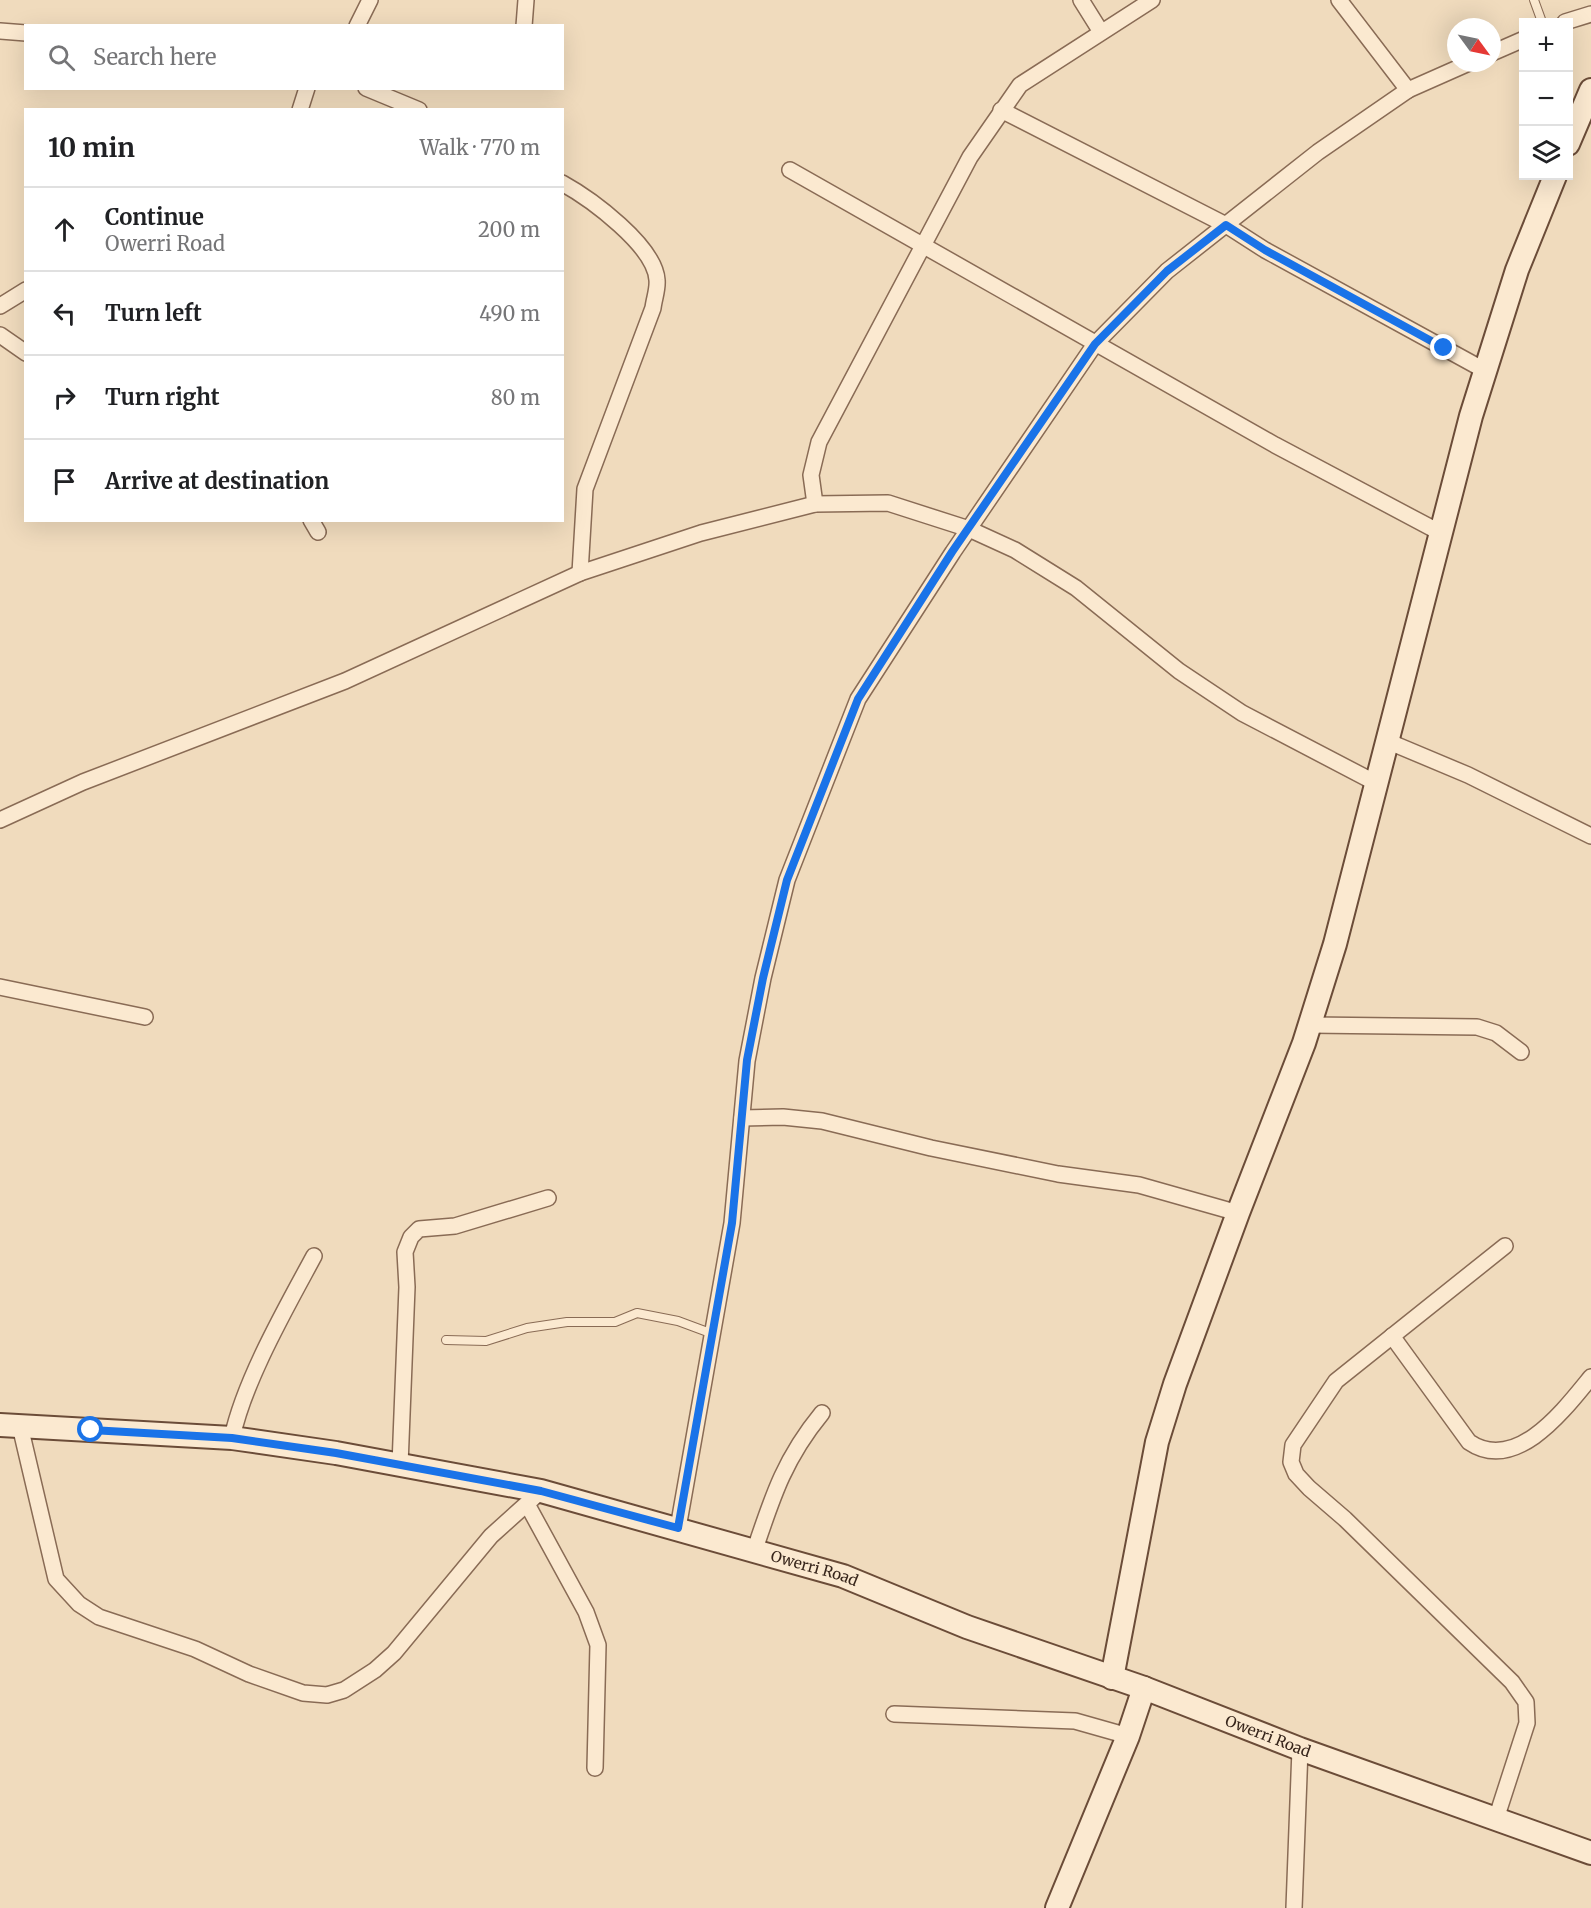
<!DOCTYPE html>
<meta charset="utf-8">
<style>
body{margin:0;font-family:Merriweather,serif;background:#f2f2f2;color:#202124}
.controls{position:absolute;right:18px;top:18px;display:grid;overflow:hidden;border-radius:0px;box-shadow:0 6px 24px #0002}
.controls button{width:54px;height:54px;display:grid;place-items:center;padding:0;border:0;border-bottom:2px solid #e0e0e0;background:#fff;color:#202124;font:30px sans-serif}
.compass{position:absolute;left:1447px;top:18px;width:54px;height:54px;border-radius:50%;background:#fff;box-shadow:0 6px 24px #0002;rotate:123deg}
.stop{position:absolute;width:18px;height:18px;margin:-14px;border:4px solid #1a73e8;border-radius:50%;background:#fff}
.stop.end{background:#1a73e8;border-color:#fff;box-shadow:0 2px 6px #0008}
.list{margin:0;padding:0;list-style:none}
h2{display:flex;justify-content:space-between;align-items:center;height:78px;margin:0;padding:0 24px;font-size:26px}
h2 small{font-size:20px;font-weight:400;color:#757577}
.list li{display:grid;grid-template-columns:39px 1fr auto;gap:18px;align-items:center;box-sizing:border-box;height:84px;padding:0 24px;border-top:2px solid #e0e0e0}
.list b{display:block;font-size:22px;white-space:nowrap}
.list p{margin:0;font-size:20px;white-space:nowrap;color:#757577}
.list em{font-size:20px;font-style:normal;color:#757577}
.icon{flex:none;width:33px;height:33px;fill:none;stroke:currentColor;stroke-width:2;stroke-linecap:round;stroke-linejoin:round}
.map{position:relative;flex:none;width:1591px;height:1908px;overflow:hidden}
.search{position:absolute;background:#fff;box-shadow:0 6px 24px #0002;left:24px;top:24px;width:540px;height:66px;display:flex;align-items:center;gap:15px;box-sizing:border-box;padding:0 21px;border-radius:0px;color:#757577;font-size:22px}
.panel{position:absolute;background:#fff;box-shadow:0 6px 24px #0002;left:24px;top:108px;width:540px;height:414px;border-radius:0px}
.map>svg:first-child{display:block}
</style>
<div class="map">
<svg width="1591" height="1908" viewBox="0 0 1591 1908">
<rect width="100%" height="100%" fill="#f0dbbd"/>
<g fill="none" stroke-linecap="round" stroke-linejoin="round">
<defs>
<g id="lane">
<polyline points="1534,0 1542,22"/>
<polyline points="446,1340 486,1341 527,1328 567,1322 615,1322 637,1313 678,1321 713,1334"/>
</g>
<g id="street">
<polyline points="1081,0 1101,32"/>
<polyline points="1339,0 1408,90"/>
<polyline points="1565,22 1591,14"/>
<polyline points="357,26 370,0"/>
<polyline points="524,26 526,0"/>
<polyline points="0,31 26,33"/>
<polyline points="1492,53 1524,39"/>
<polyline points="366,88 419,110"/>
<polyline points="300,110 307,88"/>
<polyline points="1001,110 1226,225 1265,250 1484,370"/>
<polyline points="790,170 1275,445 1441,533"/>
<path d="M562,183C591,199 655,246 657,280C658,289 654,299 653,308L585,489L580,573"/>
<polyline points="0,306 26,290"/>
<polyline points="0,335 26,353"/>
<polyline points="815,504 811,475 819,442 970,157 1020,85 1152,0"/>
<polyline points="311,520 318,532"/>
<polyline points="1387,741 1468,775 1591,836"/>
<polyline points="0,820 83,782 345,681 580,573 701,533 815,504 888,503 969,529 1015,550 1076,588 1179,671 1242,713 1376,783"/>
<polyline points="0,987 145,1017"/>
<polyline points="1310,1025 1477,1027 1496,1033 1521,1052"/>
<polyline points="742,1118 783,1117 822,1121 931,1148 1058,1174 1139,1185 1238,1213"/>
<path d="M1392,1336L1469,1442C1516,1474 1564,1410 1591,1377"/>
<polyline points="20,1426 56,1579 79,1604 99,1617 195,1649 249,1674 303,1693 327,1695 344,1690 375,1670 394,1653 491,1536 541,1491"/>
<path d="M232,1438C244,1381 286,1308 314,1256"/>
<polyline points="400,1465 407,1287 405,1252 411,1237 419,1229 455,1226 548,1198"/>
<polyline points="527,1504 586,1612 598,1645 595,1768"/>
<polyline points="678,1528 732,1223 747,1061 763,978 787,880 858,699 953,552 1095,344 1167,271 1318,152 1408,90 1469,63"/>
<path d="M755,1549C773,1495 785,1458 822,1413"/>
<polyline points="894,1714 1075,1721 1128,1736"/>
<polyline points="1496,1819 1527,1723 1526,1702 1512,1682 1345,1519 1309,1488 1296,1474 1291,1462 1293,1445 1336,1381 1505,1246"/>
<polyline points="1294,1908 1300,1749"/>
</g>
<g id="secondary">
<polyline points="1568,144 1591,90"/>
<path id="s1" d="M0,1425L232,1438L336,1453L541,1491L843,1576L967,1627L1144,1688L1300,1749L1591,1853"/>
<polyline points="1112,1678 1157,1442 1175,1384 1238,1213 1304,1043 1335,944 1471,416 1517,270 1555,176"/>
<polyline points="1057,1908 1128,1736 1144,1688"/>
</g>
</defs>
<use href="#lane" stroke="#896b55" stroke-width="10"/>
<use href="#street" stroke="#896b55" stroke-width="18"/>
<use href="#secondary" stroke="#6b4c38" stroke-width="26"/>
<use href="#lane" stroke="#fbe9d0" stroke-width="8"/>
<use href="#street" stroke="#fbe9d0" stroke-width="15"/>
<use href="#secondary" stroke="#fbe9d0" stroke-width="22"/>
</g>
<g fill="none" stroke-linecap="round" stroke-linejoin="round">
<polyline stroke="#1a73e8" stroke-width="8" points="91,1430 232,1438 336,1453 541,1491 678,1528 732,1223 747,1060 763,978 787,880 858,699 952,552 1095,344 1167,271 1226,225 1265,250 1444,348"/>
</g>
<g text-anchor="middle" stroke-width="5" stroke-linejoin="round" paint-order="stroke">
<g font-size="15" fill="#37251b" stroke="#f7e6cd">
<text dy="5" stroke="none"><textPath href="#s1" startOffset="830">Owerri Road</textPath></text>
<text dy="5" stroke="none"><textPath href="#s1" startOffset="1314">Owerri Road</textPath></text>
</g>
</g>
</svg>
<div class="controls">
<button>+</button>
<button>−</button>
<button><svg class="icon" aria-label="layers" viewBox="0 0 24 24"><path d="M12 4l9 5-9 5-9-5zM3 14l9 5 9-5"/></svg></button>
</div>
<svg class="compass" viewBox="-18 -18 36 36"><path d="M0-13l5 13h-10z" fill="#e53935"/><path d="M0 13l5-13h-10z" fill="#757577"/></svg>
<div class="stop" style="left:91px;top:1430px"></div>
<div class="stop end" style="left:1444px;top:348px"></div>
<div class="search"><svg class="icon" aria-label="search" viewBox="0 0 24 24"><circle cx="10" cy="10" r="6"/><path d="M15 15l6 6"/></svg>Search here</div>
<section class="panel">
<h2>10 min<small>Walk · 770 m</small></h2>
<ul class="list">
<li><svg class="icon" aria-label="ahead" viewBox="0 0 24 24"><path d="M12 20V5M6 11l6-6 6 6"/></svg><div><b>Continue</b><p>Owerri Road</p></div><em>200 m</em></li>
<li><svg class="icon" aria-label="left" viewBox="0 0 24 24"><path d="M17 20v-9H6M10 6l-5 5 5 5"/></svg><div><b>Turn left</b></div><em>490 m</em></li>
<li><svg class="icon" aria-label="right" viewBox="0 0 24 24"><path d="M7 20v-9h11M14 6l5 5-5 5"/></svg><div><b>Turn right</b></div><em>80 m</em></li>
<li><svg class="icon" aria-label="arrive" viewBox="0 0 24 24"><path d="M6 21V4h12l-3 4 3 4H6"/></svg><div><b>Arrive at destination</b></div></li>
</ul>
</section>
</div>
